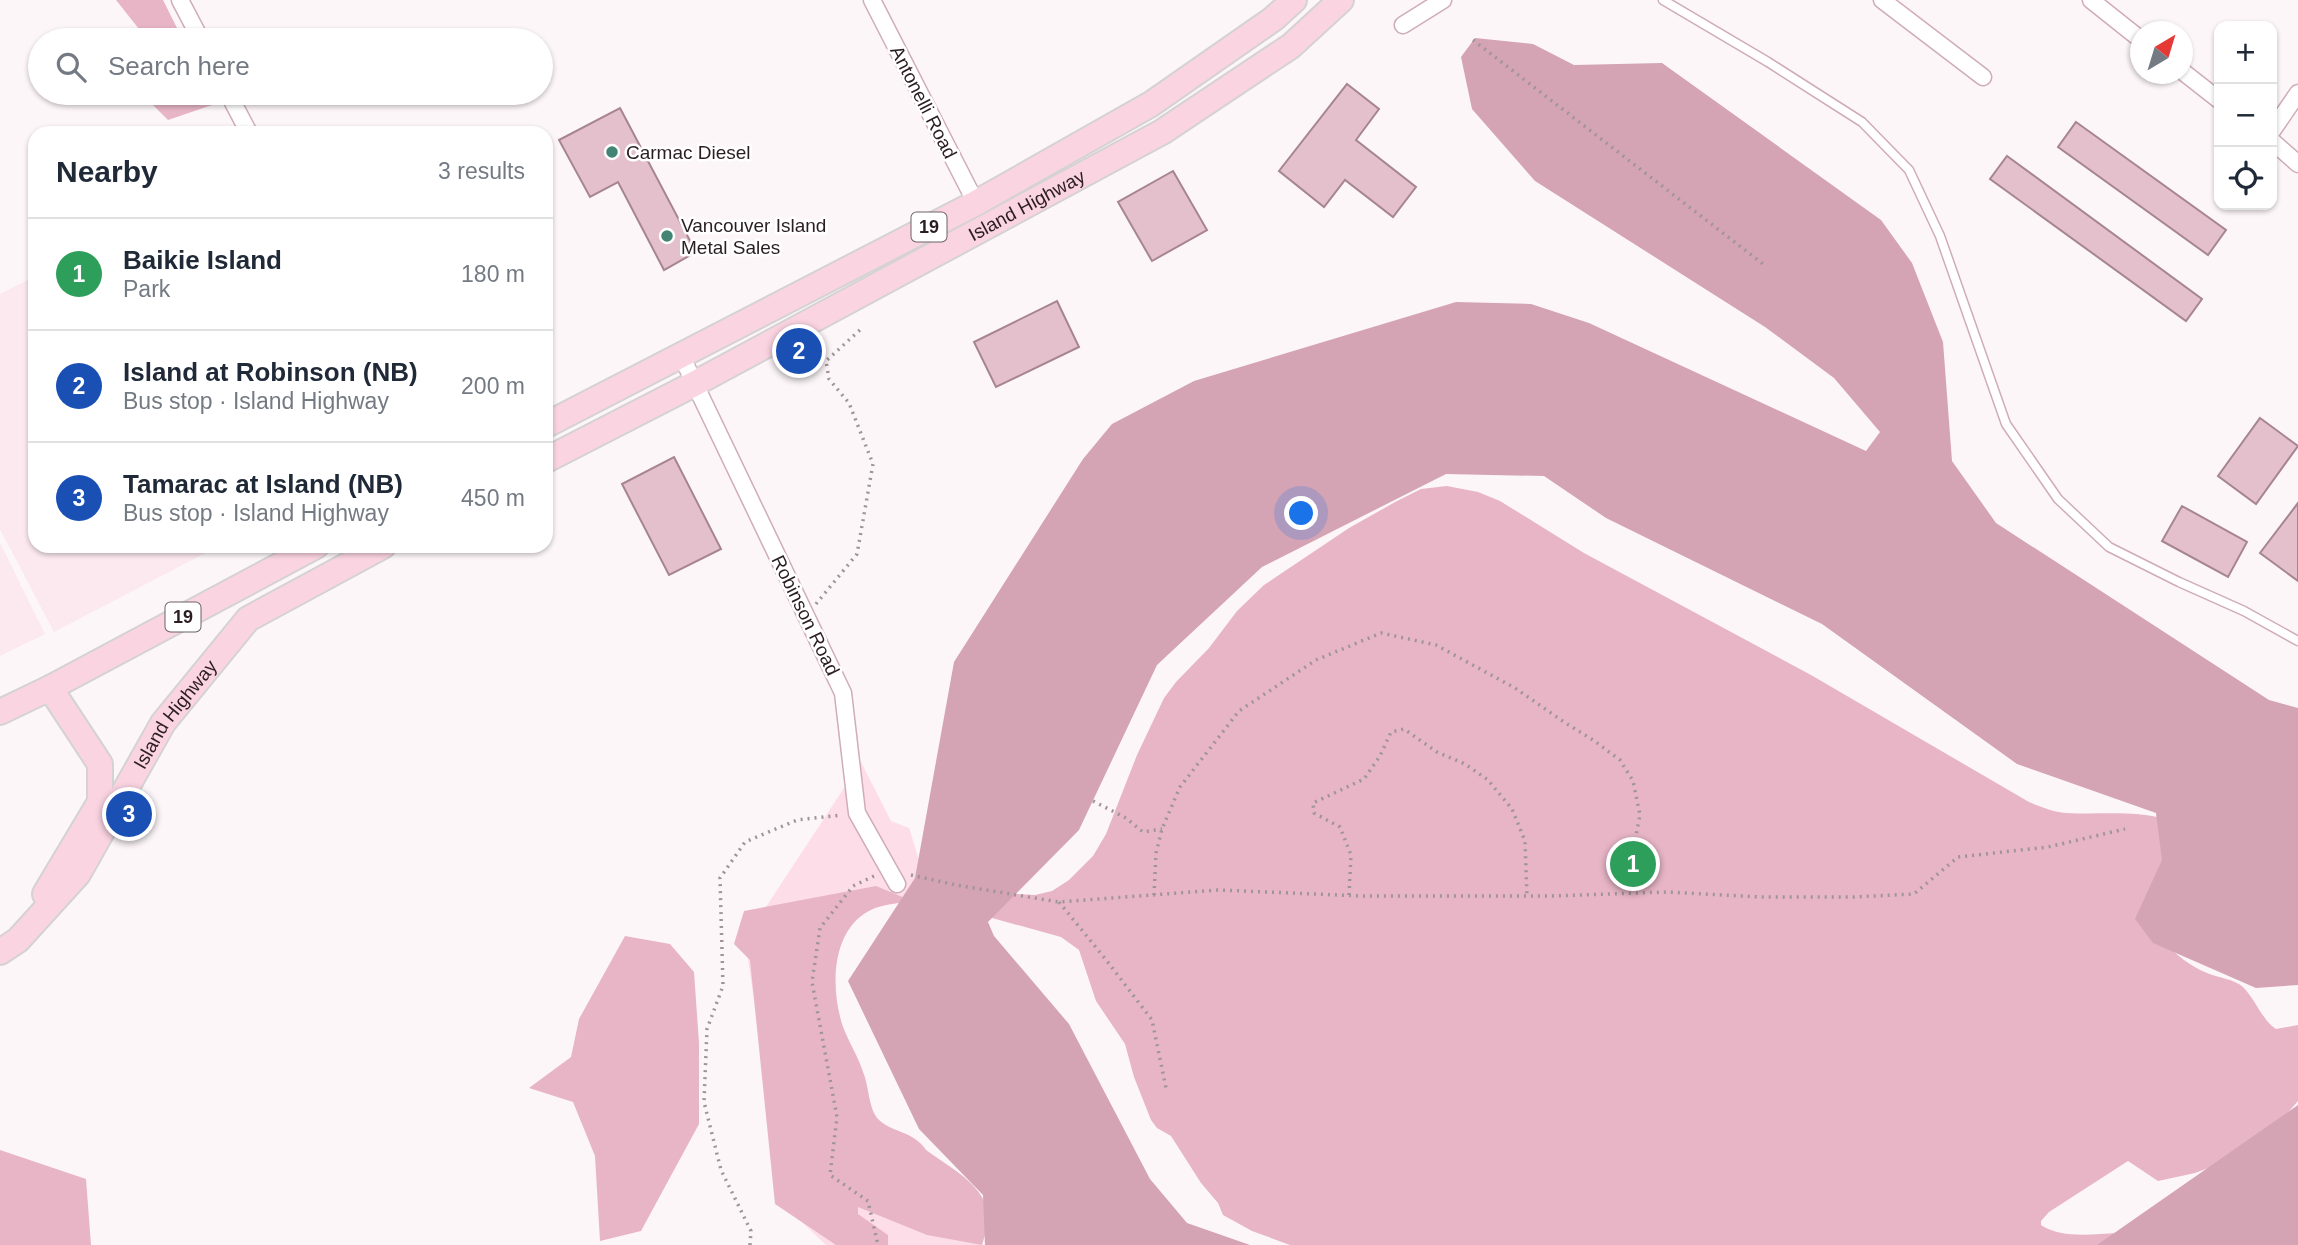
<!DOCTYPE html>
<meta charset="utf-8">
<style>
body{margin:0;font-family:Arial,sans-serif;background:#f2f2f3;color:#1f2937}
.controls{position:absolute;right:21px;top:21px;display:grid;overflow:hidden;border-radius:14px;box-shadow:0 2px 5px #0004}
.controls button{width:63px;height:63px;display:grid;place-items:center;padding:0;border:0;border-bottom:2px solid #e0e1e3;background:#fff;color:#1f2937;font:35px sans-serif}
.compass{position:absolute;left:2130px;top:21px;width:63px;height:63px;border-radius:50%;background:#fff;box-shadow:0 2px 5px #0004;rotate:38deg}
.you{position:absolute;left:1302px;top:514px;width:24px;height:24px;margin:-18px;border:5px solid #fff;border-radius:50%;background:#1a73e8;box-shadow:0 0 0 10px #1a73e833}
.badge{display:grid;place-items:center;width:46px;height:46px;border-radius:50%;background:#438474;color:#fff;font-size:23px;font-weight:700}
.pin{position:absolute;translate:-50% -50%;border:4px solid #fff;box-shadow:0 2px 7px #0006}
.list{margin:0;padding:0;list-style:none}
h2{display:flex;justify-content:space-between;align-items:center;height:91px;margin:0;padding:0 28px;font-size:30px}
h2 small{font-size:23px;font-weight:400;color:#747a83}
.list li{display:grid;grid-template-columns:46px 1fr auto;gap:21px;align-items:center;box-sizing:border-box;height:112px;padding:0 28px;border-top:2px solid #e0e1e3}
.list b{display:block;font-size:26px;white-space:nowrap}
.list p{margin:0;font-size:23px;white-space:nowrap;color:#747a83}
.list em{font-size:23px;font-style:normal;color:#747a83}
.icon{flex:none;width:38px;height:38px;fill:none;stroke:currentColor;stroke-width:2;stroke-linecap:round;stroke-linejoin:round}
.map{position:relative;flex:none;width:2298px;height:1245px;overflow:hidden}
.search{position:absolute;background:#fff;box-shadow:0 2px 5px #0004;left:28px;top:28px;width:525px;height:77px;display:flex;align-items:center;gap:18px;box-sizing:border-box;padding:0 24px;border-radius:38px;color:#747a83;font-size:26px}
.panel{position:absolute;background:#fff;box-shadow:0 2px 5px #0004;left:28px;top:126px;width:525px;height:427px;border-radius:21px}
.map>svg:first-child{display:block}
</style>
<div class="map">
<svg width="2298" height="1245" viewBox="0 0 2298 1245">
<rect width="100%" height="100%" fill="#fdf6f8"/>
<g fill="#fbe9ef">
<polygon points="35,276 35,546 219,546 54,632 0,529 0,294"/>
<polygon points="0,543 45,634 0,656"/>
</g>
<path fill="#fddde8" d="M861,762L891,821L909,828L921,866L912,901C900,903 886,904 875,908C830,926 830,989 843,1027C849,1043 858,1056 863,1072C869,1086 868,1106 877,1118C890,1133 913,1130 926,1150L963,1176L975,1188L982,1245H826L784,1205L745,939Z"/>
<g fill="#e7b5c6">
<polygon points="116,0 163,0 183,40 143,40 139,29"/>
<polygon points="149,93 210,93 215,104 168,120 147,99"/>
<path d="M1447,486L1478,492L1500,501L1584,553L1811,675L2029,802C2041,807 2053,812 2066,813C2099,815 2133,810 2165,819L2164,941C2176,955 2190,966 2207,973C2219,978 2234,979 2243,987C2255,999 2263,1021 2276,1029L2298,1025V1101L2285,1116L2211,1167L2195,1173L2158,1181L2128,1161L2049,1212L2041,1221V1225C2062,1239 2093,1234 2117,1233L2105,1245H1290L1252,1231L1223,1215L1218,1203L1201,1183L1171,1136L1157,1128L1151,1120L1134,1077L1125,1044L1096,1001L1079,950L1061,937L992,918L1001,893L1035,895L1052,891L1069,880L1093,856L1106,834L1137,755L1164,698L1176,682L1209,648L1237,611L1264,585L1349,528L1397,501L1421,489Z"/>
<path d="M876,886L912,901C901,903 886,904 875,908C830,926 830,989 843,1027C849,1043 858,1056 863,1072C869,1086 868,1106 877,1118C890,1133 913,1130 926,1150C950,1168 992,1188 988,1223C987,1230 984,1238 982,1245L927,1235L858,1207V1214L888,1235V1245H836L775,1204L750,960L734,944L744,911Z"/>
<polygon points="625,936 670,944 694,972 699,1043 699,1124 641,1231 600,1241 595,1156 573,1102 529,1088 571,1057 579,1019"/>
<polygon points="0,1150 86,1179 91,1245 0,1245"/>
</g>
<g fill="#d4a3b4">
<polygon points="1475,38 1533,44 1574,65 1662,63 1881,220 1912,263 1943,342 1952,461 1996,523 2269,700 2298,708 2298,985 2256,988 2153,943 2135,919 2162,860 2156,813 2017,764 1822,624 1606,518 1544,476 1446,474 1262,567 1157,665 1079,830 988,922 994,936 1069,1024 1150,1179 1187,1223 1250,1245 985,1245 983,1195 919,1129 848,981 915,878 954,662 1083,459 1112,424 1194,381 1456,302 1531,304 1589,323 1866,451 1880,432 1834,378 1765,327 1535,181 1472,109 1461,57"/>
<polygon points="2298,1105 2298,1245 2097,1245 2288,1112"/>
</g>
<g fill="#e4c0cc" stroke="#a68591" stroke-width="2">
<polygon points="1347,84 1379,109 1356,140 1416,187 1393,217 1345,180 1324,207 1279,171"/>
<polygon points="620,108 696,252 664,270 618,182 590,197 559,140"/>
<polygon points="2076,122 2226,230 2208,255 2058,147"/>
<polygon points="2007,156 2202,299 2186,321 1990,179"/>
<polygon points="1173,171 1207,230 1152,261 1118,202"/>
<polygon points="1057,301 1079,347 996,387 974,342"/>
<polygon points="2260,418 2298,446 2256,504 2218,476"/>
<polygon points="674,457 721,549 669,575 622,484"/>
<polygon points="2298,503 2298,581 2260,553"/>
<polygon points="2182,506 2247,542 2228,577 2162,541"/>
</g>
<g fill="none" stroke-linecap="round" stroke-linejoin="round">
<defs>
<polyline id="lane" points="1663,0 1768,62 1862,122 1909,170 1940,236 2006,424 2058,499 2109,547 2179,582 2244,611 2298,641"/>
<g id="street">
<polyline points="180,0 201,40"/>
<polyline points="872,0 976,203"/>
<polyline points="1882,0 1983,77"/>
<polyline points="2091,0 2140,39"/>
<polyline points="1403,25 1443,0"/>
<polyline points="2182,71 2219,100"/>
<polyline points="228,93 249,133"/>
<polyline points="2272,131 2298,93"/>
<polyline points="2272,141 2298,164"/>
<polyline points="681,355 843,693 857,813 897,884"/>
</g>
<g id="primary">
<polyline points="546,425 976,203 1151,104 1273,19 1294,0"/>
<path id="s1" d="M546,460L694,384L1162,132L1291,46L1341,0"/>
<polyline points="0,712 50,688 316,546"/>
<polyline points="45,894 100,802 100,764 50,688"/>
<path id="s2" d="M0,952L18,940L78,874L163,723L248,619L383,546"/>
</g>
</defs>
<use href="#lane" stroke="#cfacb8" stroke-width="11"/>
<use href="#street" stroke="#cfacb8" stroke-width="19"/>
<use href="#primary" stroke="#d5d2d3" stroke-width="28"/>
<g stroke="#9f9598" stroke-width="3.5" stroke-dasharray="2 5" stroke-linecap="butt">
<polyline points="1473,40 1763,264"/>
<polyline points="816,604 857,554 873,464 849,403 829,379 826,361 861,329"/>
<polyline points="1093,801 1126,818 1143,832 1162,829"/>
<polyline points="911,875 956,885 1059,902 1218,890 1363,896 1550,896 1668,892 1760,897 1853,897 1914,894 1958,857 2048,847 2125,829"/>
<polyline points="874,876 853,886 820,928 812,982 837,1117 830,1175 868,1201 878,1245"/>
<polyline points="1154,895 1156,853 1162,829 1180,787 1239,711 1316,660 1381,633 1436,645 1515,688 1564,722 1593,740 1620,760 1633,781 1640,815 1631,861 1632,893"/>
<polyline points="1349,895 1351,855 1340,827 1314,813 1313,803 1364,779 1380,756 1391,732 1404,729 1437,752 1465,764 1488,780 1512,809 1525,841 1527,896"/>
<polyline points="1059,902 1107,961 1152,1020 1166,1088"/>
<polyline points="750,1245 751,1231 721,1170 704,1102 707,1029 723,986 720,878 745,842 797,820 841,815"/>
</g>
<use href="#lane" stroke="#fff" stroke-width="8"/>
<use href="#street" stroke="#fff" stroke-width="16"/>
<use href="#primary" stroke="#fbd4e2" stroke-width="24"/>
</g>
<g fill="#438474" stroke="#fff" stroke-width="2.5">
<circle cx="612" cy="152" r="7"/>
<circle cx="667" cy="236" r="7"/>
</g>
<g text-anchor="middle" stroke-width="5" stroke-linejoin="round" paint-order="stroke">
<g fill="#fff" stroke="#6b6264" stroke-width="2">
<rect x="911.5" y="212.5" width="35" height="29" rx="5"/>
<rect x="165.5" y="602.5" width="35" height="29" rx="5"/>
</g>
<g font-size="18" font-weight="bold" fill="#2b1e22">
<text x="929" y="233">19</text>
<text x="183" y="623">19</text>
</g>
<g font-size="19" fill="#2b1e22" stroke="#fff">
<text transform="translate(924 102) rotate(63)" y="7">Antonelli Road</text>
<text dy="7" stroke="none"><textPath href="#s1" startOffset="544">Island Highway</textPath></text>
<text transform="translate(806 615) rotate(64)" y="7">Robinson Road</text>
<text dy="7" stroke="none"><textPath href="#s2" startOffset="298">Island Highway</textPath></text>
</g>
<g font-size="19" fill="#2b1e22" stroke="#fff" text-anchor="start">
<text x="626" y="159">Carmac Diesel</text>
<text x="681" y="232">Vancouver Island<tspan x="681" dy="22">Metal Sales</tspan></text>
</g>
</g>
</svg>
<div class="controls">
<button>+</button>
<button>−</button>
<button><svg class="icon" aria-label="locate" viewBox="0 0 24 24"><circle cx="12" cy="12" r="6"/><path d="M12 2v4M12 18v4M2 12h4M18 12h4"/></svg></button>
</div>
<svg class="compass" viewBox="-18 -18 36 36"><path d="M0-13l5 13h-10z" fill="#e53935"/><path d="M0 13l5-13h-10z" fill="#747a83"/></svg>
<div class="you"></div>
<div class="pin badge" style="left:1633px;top:864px;background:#2e9e5b">1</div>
<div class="pin badge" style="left:799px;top:351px;background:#1a4fb4">2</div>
<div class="pin badge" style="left:129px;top:814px;background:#1a4fb4">3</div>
<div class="search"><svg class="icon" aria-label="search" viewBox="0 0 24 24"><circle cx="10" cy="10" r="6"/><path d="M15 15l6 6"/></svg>Search here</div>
<section class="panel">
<h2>Nearby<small>3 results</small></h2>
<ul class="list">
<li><span class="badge" style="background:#2e9e5b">1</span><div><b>Baikie Island</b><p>Park</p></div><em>180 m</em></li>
<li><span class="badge" style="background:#1a4fb4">2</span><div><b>Island at Robinson (NB)</b><p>Bus stop · Island Highway</p></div><em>200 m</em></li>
<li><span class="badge" style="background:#1a4fb4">3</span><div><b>Tamarac at Island (NB)</b><p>Bus stop · Island Highway</p></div><em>450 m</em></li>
</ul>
</section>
</div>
